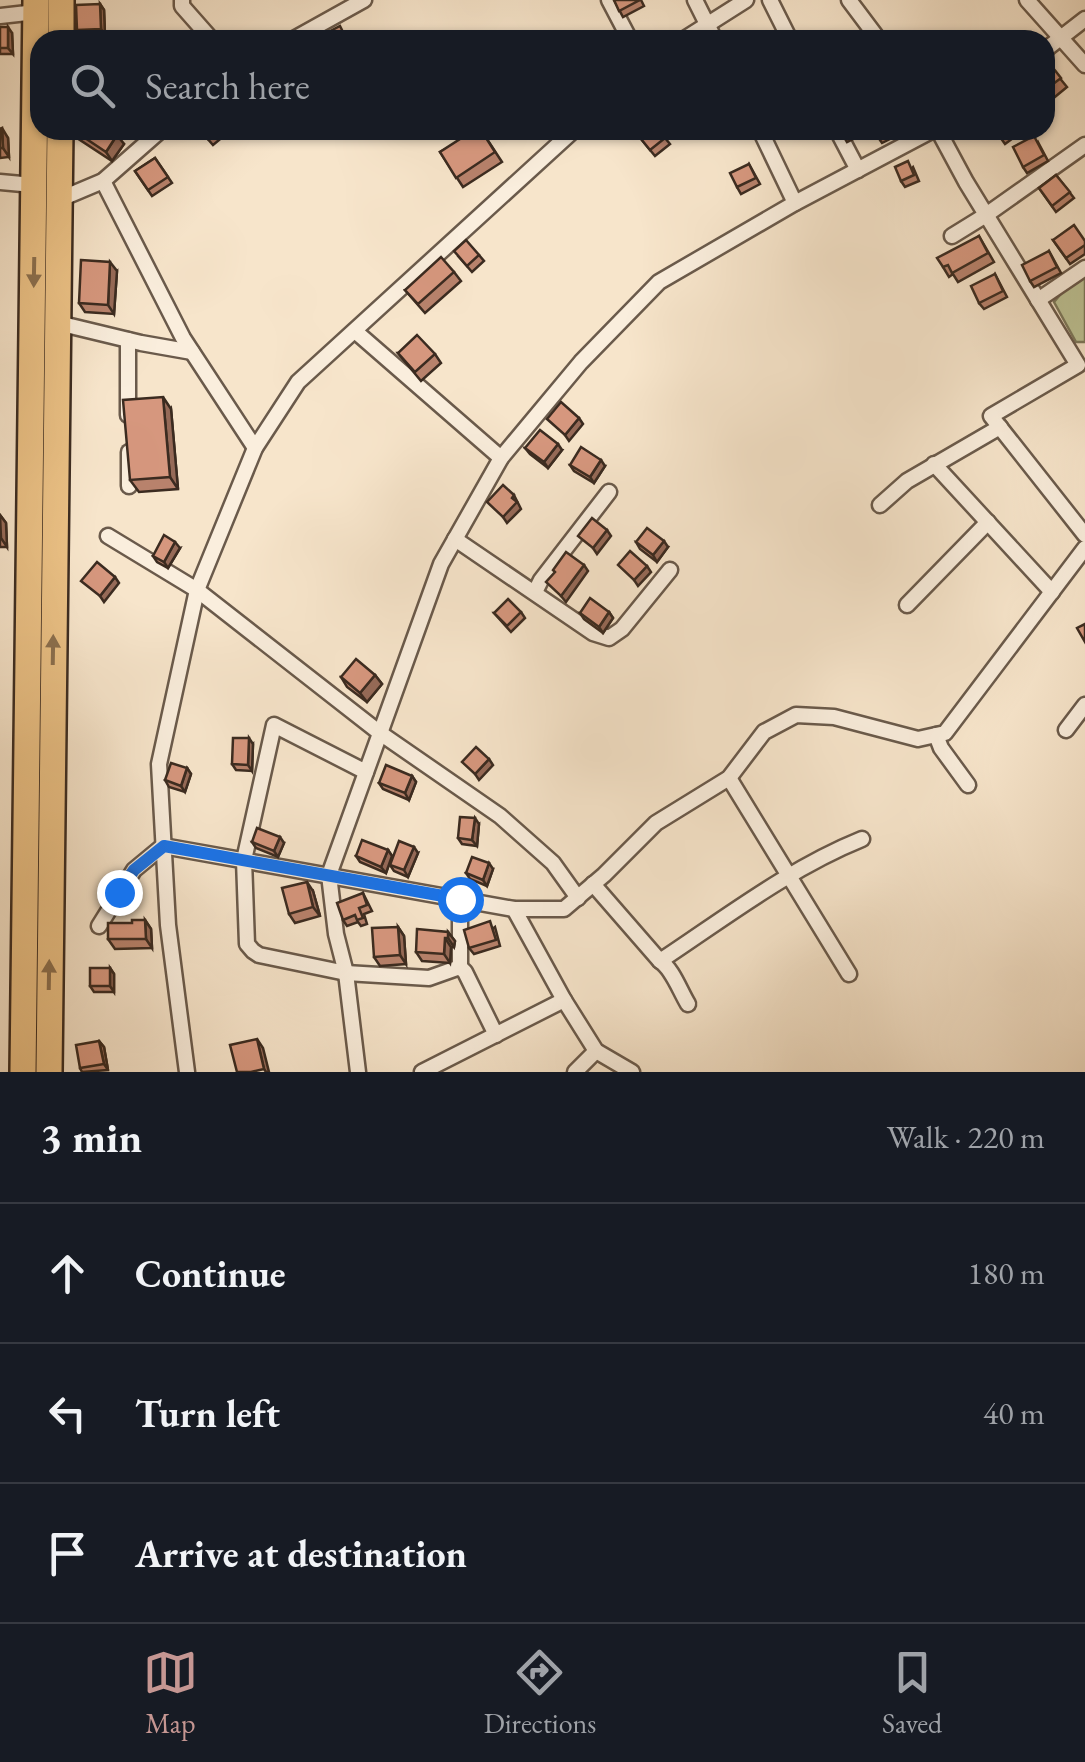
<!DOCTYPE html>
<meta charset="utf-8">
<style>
body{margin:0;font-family:"EB Garamond",serif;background:#242831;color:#f1f3f6}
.stop{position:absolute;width:30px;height:30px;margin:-22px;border:8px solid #1a73e8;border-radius:50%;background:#fff}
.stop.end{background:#1a73e8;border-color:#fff;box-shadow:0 2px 10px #0008}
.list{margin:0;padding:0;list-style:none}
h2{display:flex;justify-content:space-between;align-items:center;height:130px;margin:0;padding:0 40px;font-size:42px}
h2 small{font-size:32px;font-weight:400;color:#9ea1a6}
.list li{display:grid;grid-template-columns:65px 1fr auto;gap:30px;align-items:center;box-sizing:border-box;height:140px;padding:0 40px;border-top:2px solid #363941}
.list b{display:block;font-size:38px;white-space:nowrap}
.list em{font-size:32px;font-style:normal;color:#9ea1a6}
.icon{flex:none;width:55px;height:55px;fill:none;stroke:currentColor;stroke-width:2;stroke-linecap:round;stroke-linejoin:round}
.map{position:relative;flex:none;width:1085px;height:1072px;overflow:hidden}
.search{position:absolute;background:#171b24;box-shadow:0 2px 8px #0004;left:30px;right:30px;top:30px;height:110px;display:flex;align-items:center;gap:25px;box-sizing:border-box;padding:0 35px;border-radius:30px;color:#9ea1a6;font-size:38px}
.sheet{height:550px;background:#171b24}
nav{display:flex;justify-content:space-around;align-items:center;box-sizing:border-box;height:140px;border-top:2px solid #363941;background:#171b24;font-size:28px;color:#9ea1a6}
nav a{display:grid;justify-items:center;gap:5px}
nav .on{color:#c59692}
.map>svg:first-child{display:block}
</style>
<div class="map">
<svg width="1085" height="1072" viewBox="0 0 1085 1072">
<rect width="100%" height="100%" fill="#f7e5cb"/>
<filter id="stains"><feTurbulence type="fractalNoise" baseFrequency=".002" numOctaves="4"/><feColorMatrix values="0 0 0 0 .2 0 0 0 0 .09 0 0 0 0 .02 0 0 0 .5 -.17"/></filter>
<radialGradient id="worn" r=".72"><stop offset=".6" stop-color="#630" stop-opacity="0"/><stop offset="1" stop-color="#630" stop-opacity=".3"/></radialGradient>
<polygon fill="#bec496" stroke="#7c785b" stroke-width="2.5" points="1085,275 1085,342 1076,342 1054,302 1065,289"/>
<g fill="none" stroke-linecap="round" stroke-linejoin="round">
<defs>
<g id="street">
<polyline points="182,0 182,6 212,40"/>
<polyline points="609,0 630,40"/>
<polyline points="695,0 715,40"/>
<polyline points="770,0 790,40"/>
<polyline points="849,0 879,40"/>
<polyline points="1027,0 1085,65"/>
<polyline points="0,16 36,12"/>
<polyline points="292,40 364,0"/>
<polyline points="683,40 746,0"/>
<polyline points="1045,50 1085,19"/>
<polyline points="760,130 795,203"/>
<polyline points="837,130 858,170"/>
<polyline points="938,130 966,182 1078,365 991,416 1085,535"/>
<polyline points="103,181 183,338 255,448"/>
<polyline points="0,182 33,185"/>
<polyline points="58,200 103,181 161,130"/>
<polyline points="952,236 986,215 1085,145"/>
<polyline points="1038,300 1085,268"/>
<polyline points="58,323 141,343 192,352"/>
<polyline points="355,331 501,458"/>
<polyline points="128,340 128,415"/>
<polyline points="129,452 129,486"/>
<polyline points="934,464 1052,592"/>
<polyline points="880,505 907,481 1000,427"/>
<polyline points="108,536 197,590 380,733 500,816 553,863 578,898"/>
<polyline points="455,539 593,633 609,638 622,629 670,570"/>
<polyline points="535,592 541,580 609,492"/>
<polyline points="907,605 988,522"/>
<polyline points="1066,730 1085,705"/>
<polyline points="936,735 941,748 968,785"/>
<polyline points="366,772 274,725 244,860 247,944 253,951 259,955 346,973 429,978 460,967"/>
<polyline points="729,778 849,974"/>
<path d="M593,884L660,961C725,918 790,868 862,839"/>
<polyline points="460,899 460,967 465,972 496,1035"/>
<polyline points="514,909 564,1000 596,1051 632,1072"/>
<polyline points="99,926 134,870 163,846 514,909 564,909 604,875 656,823 729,778 764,732 796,715 834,717 918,739 945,733 1085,548"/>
<path d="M660,961C672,968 680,991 688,1004"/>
<polyline points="187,1072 168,925 159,764 197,590 255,448 298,382 574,130"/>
<polyline points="358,1072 346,973 336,934 329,875 441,564 501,458 581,362 659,282 795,203 933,130"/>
<polyline points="422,1072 564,1000"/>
<polyline points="575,1072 596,1051"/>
</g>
<g id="highway">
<polyline points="61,40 61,0"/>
<polyline points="23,1072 36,0"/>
<polyline points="49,1072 60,130"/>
</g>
</defs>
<use href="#street" stroke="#6a5a4b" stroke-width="19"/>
<use href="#highway" stroke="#3b2b20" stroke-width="30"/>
<use href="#street" stroke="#faeedd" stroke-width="14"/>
<use href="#highway" stroke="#ecc286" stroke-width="25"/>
</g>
<g fill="#b8826c" stroke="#3b2b20" stroke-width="2.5">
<polygon points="614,0 641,0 644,6 623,17"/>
<polygon points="100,4 104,10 105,35 82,36 77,30"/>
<polygon points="0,27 12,33 13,54 0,54"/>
<polygon points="1045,60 1067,87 1045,105"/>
<polygon points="0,129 8,138 9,157 0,158"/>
<polygon points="70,130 113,130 113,133 124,144 112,161 74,136"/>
<polygon points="200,130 229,130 230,131 213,145"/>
<polygon points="481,130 502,162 463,187 440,152"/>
<polygon points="840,130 866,130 867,132 847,142"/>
<polygon points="873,130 903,130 904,132 882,143"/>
<polygon points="995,130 1018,130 1020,133 1005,144"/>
<polygon points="637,134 665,138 670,144 655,156"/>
<polygon points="1038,142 1048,161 1027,173 1023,167"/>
<polygon points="155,158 172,183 152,196 135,171"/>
<polygon points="749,164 760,184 741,194 737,187"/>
<polygon points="913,167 919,181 905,187 901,181"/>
<polygon points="1056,175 1074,198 1056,212 1039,188"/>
<polygon points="979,236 994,262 958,282 953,274 949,277 943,267"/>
<polygon points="1053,240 1085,241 1085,254 1070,264"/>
<polygon points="1049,251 1061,273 1034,287 1030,281"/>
<polygon points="479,255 484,261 472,272 459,257"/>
<polygon points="117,271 114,314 85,312 79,303"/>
<polygon points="454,272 461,281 425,313 405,290"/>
<polygon points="995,274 1007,297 984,309 979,303"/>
<polygon points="398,353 435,354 441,363 421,381"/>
<polygon points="171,409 178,489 139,492 130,480"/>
<polygon points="525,448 562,450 548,468 530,454"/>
<polygon points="570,465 605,466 594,483 574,471"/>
<polygon points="0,515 6,523 7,547 0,547"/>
<polygon points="636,542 668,547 657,562 640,549"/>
<polygon points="180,548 168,568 157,562 153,556"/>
<polygon points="521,612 525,618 511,632 494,613"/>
<polygon points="609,612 613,618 603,633 584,619 580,613"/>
<polygon points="375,675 382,684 367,702 347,687 341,677"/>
<polygon points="253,744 252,771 236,770 232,764"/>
<polygon points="187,768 191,774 185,792 169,787 165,780"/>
<polygon points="412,776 416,782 409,800 383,789 379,783"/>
<polygon points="479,824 477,846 462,844 458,838"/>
<polygon points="252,842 284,843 278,857 256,848"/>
<polygon points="388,850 392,856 386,873 360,862 356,856"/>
<polygon points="418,853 408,877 394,871 390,865"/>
<polygon points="493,869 487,886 470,879 466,873"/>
<polygon points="313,891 320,916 295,923 289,914"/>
<polygon points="363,893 372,911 364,914 367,924 361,926 358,922 347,926 343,920"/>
<polygon points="145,920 151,929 152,948 115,949 108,939 132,923"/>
<polygon points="398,927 404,936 406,964 380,966 374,957"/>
<polygon points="495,927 500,946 474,954 469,948"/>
<polygon points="448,932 455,941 454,947 451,947 450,963 422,961 416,952"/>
<polygon points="110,968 114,974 114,992 94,992 90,986"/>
<polygon points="99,1041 104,1047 108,1070 82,1072 80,1068"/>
</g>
<g fill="#966a58" stroke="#3b2b20" stroke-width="2.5">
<polygon points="100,4 104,10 105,35 101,29"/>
<polygon points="8,27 12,33 13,54 8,48"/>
<polygon points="2,128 8,138 9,157 3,148"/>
<polygon points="117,135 124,144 112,161 106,152"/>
<polygon points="110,262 117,271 114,314 108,305"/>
<polygon points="163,397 171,409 178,489 170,477"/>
<polygon points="579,418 583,424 569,441 565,435"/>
<polygon points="558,444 562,450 548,468 544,462"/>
<polygon points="601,460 605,466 594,483 590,477"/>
<polygon points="514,495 521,509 507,523 503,517"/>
<polygon points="0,515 6,523 7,547 1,538"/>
<polygon points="607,530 611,536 597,554 593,548"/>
<polygon points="664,541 668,547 657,562 653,555"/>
<polygon points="175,542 180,548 168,568 164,562"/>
<polygon points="584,565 588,571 566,602 561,596"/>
<polygon points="647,566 651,572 638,586 634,580"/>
<polygon points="115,577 119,583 104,602 100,596"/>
<polygon points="609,612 613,618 603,633 599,627"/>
<polygon points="375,675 382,684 367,702 360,693"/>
<polygon points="249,738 253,744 252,771 248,765"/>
<polygon points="489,759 493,765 479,780 475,774"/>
<polygon points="187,768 191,774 185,792 181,786"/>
<polygon points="412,776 416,782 409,800 405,793"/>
<polygon points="475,818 479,824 477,846 472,840"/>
<polygon points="280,837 284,843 278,857 274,851"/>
<polygon points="414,847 418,853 408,877 404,870"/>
<polygon points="388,850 392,856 386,873 381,867"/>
<polygon points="489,863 493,869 487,886 483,880"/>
<polygon points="307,882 313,891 320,916 313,907"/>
<polygon points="145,920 151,929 152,948 146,939"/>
<polygon points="398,927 404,936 406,964 400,955"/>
<polygon points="448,932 455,941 454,947 448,938"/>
<polygon points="445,938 451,947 450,963 444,954"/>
<polygon points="110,968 114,974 114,992 110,986"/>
<polygon points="257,1039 263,1048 269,1072 266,1072 264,1069"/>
<polygon points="99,1041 104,1047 108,1070 104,1064"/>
</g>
<g fill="#d6977e" stroke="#3b2b20" stroke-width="2.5">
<polygon points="614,0 640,0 619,11"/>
<polygon points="100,4 101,29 77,30 76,5"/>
<polygon points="340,26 347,40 323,40 321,36"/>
<rect x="0" y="27" width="8" height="21"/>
<polygon points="1046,59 1061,78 1045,90 1045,60"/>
<polygon points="2,128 3,148 0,148 0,129"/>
<polygon points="73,130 110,130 117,135 106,152"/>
<polygon points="201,130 219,130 208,139"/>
<polygon points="474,130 481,130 495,152 456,178 440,152"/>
<polygon points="642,130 659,130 665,138 650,150 637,134"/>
<polygon points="840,130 855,130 843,136"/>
<polygon points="995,130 1012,130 1000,138"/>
<polygon points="1034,136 1044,155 1023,167 1013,147"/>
<polygon points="155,158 168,177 148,190 135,171"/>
<polygon points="908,161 914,175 901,181 895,167"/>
<polygon points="749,164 756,178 737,187 730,173"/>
<polygon points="1056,175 1070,192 1052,206 1039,188"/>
<polygon points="1074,225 1085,241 1085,245 1066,258 1053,240"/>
<polygon points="979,236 988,253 952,273 948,265 943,267 937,258"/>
<polygon points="466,240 479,255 467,266 454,251"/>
<polygon points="1049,251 1057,267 1030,281 1022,265"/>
<polygon points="441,257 454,272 418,304 405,290"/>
<polygon points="81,260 110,262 108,305 79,303"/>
<polygon points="995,274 1003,291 979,303 971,286"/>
<polygon points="417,335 435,354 415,372 398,353"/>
<polygon points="163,397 170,477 130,480 123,400"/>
<polygon points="561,402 579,418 565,435 547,419"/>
<polygon points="540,430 558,444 544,462 525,448"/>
<polygon points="581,447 601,460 590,477 570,465"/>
<polygon points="503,485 514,495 512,498 517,502 503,517 487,502"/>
<polygon points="592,518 607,530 593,548 578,536"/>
<polygon points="647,528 664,541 653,555 636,542"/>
<polygon points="164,535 175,542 164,562 153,556"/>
<polygon points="630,551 647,566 634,580 618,565"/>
<polygon points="566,552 584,565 561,596 546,582 555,572 553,570"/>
<polygon points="97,562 115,577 100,596 81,581"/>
<polygon points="590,598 609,612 599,627 580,613"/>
<polygon points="508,599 521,612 507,626 494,613"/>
<polygon points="1085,624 1085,642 1077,628"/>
<polygon points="356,659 375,675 360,693 341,677"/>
<polygon points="233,738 249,738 248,765 232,764"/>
<polygon points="476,747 489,759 475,774 462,762"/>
<polygon points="171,763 187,768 181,786 165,780"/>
<polygon points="386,765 412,776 405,793 379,783"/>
<polygon points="460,817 475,818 472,840 458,838"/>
<polygon points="257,828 280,837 274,851 252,842"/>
<polygon points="362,840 388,850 381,867 356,856"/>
<polygon points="399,841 414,847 404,870 390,865"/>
<polygon points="472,857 489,863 483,880 466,873"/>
<polygon points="307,882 313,907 289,914 282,888"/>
<polygon points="363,893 367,905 359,908 363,918 357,920 355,915 343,920 337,903"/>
<polygon points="132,920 145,920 146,939 108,939 108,923 132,923"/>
<polygon points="490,921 496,940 469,948 464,930"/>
<polygon points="398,927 400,955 374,957 372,928"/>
<polygon points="417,929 448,932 448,938 445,938 444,954 416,952"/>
<rect x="90" y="968" width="20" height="18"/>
<polygon points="257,1039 264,1069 251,1072 237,1072 230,1045"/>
<polygon points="99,1041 104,1064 80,1068 76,1045"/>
</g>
<defs><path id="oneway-solid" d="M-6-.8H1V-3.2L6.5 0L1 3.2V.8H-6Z" transform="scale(2.5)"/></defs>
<g fill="#8b6f4e">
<use href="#oneway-solid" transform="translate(34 272) rotate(91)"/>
<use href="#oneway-solid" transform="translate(53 650) rotate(-89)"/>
<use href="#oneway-solid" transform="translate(49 975) rotate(-89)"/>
</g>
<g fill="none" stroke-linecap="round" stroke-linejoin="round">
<polyline stroke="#1a73e8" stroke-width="12" points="119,892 134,870 164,846 460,899"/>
</g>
<rect width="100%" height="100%" filter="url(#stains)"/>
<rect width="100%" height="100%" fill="url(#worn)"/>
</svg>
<div class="stop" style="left:460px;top:899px"></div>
<div class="stop end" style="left:119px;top:892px"></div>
<div class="search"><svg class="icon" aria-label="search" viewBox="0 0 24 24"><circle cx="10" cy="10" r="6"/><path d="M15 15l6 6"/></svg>Search here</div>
</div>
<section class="sheet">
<h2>3 min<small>Walk · 220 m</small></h2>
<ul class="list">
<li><svg class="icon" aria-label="ahead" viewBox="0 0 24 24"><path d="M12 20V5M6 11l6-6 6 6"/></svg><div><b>Continue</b></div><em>180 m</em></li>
<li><svg class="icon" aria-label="left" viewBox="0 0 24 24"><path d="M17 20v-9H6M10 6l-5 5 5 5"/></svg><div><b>Turn left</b></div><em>40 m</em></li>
<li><svg class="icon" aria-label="arrive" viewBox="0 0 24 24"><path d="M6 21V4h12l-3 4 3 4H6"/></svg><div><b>Arrive at destination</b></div></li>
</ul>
</section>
<nav>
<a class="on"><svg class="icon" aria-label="map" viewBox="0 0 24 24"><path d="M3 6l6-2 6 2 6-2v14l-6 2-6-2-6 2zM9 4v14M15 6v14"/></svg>Map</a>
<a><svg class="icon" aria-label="directions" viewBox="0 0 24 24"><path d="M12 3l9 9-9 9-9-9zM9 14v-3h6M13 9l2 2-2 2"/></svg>Directions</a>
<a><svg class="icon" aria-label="saved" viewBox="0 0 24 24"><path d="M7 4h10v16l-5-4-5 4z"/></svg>Saved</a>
</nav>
